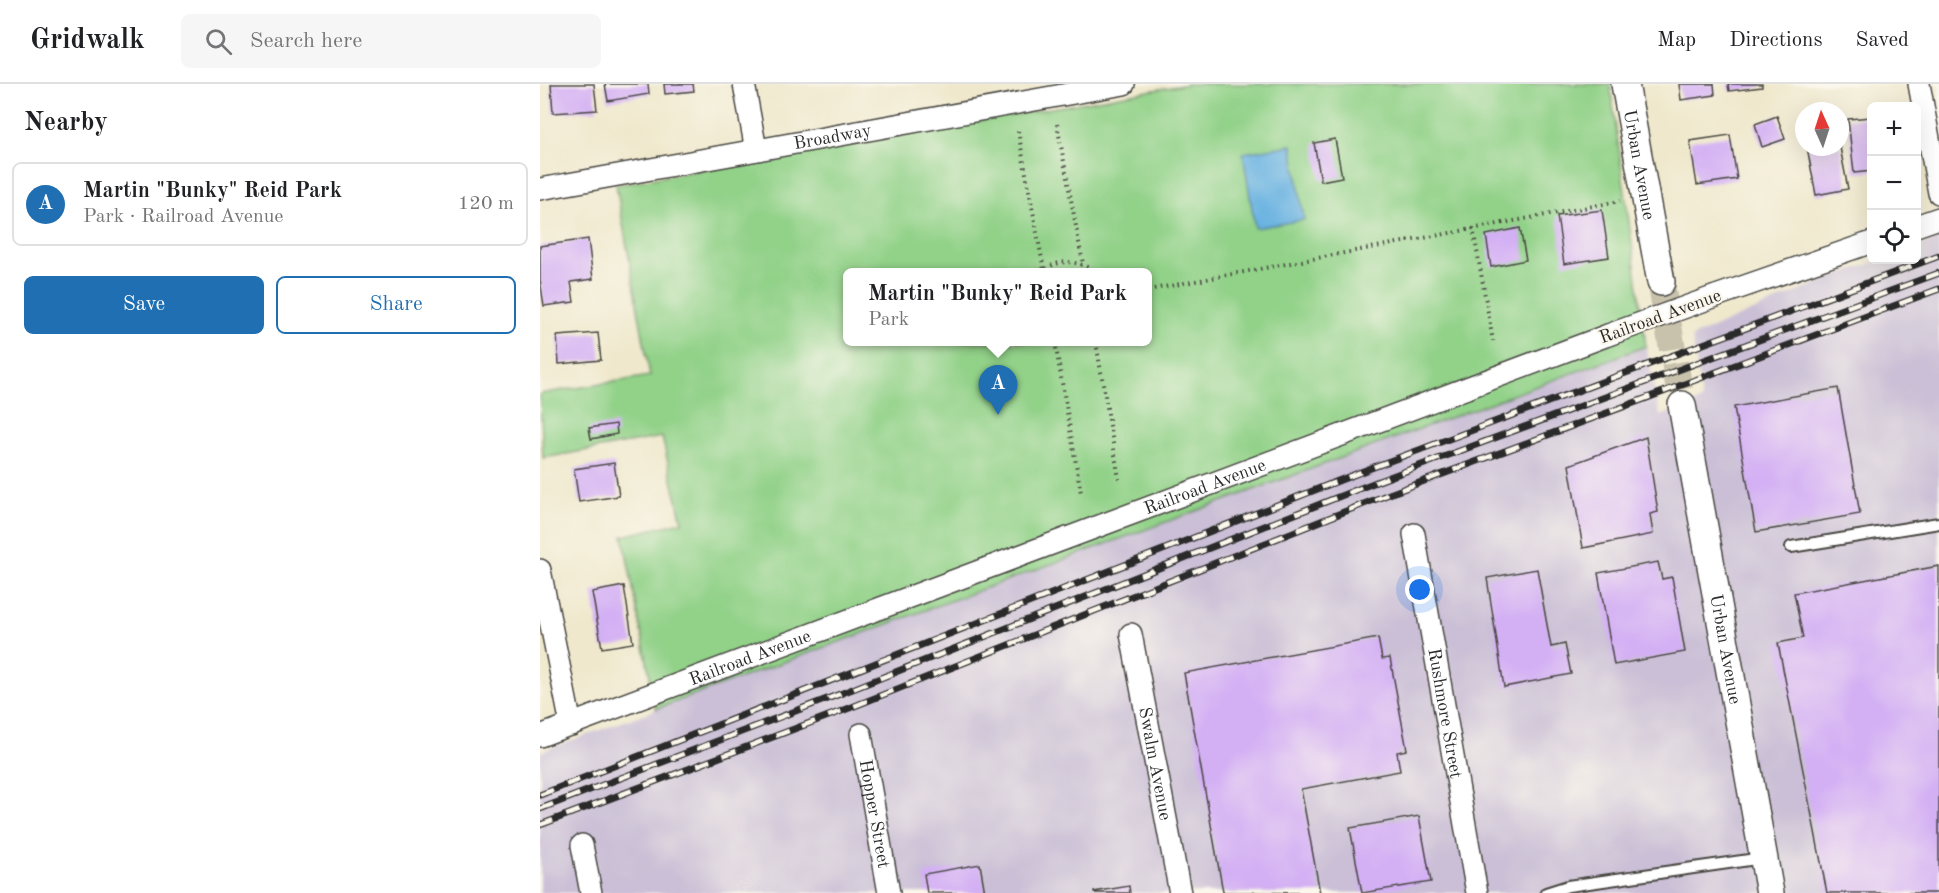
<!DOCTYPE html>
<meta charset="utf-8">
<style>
body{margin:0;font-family:"Old Standard TT",serif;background:#f6f6f6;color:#202124}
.controls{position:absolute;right:18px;top:18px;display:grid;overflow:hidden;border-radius:9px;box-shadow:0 6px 24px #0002}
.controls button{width:54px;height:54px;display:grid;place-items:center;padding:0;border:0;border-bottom:2px solid #e0e0e0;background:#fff;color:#202124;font:30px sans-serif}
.compass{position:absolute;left:1255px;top:18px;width:54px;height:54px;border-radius:50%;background:#fff;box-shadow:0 6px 24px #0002;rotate:357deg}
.you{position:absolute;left:880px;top:506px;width:21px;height:21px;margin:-15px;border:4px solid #fff;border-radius:50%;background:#1a73e8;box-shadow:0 0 0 9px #1a73e833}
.badge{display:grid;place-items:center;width:39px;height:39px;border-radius:50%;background:#1f6fb2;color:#fff;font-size:20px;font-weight:700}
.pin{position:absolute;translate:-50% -50px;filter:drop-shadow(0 2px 3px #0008)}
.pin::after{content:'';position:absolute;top:32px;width:21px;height:18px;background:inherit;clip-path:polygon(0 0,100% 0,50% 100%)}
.popup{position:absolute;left:303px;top:184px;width:309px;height:78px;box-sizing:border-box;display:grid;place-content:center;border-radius:9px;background:#fff;filter:drop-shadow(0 2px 4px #0005);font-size:20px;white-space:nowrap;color:#757577}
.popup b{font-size:22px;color:#202124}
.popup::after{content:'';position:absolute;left:50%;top:100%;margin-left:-12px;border:12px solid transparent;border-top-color:#fff}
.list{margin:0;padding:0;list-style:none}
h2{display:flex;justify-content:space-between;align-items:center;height:78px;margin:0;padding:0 24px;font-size:26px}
h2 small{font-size:20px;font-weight:400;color:#757577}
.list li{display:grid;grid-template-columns:39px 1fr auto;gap:18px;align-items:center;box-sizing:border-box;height:84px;margin:0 12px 12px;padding:0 12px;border:2px solid #e0e0e0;border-radius:9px}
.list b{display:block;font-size:22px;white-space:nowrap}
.list p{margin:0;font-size:20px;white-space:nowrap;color:#757577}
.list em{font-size:20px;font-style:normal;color:#757577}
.actions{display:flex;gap:12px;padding:18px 24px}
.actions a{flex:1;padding:14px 0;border:2px solid #1f6fb2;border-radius:9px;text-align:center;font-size:21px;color:#1f6fb2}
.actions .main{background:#1f6fb2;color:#fff}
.icon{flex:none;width:33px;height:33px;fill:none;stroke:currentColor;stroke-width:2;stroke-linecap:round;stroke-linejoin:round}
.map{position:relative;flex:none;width:1399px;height:809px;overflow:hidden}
header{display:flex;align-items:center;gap:36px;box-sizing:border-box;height:84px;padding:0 30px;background:#fff;border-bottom:2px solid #e0e0e0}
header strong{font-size:28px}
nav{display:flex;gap:33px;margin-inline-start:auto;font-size:21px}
.search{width:420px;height:54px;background:#f6f6f6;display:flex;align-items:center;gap:15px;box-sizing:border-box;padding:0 21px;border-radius:9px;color:#757577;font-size:22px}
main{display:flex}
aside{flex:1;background:#fff}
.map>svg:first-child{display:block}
</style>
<header>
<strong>Gridwalk</strong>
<div class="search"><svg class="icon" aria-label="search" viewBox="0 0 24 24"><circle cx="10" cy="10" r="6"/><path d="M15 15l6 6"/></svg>Search here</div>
<nav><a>Map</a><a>Directions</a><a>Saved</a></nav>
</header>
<main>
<aside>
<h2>Nearby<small></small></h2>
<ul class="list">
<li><span class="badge">A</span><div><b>Martin &quot;Bunky&quot; Reid Park</b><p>Park · Railroad Avenue</p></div><em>120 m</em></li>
</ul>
<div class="actions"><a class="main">Save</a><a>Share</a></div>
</aside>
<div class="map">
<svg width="1399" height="809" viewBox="0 0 1399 809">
<rect width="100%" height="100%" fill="#fbf7ec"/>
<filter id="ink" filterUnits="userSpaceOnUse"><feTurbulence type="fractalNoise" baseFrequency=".0167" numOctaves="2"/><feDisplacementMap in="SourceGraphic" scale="12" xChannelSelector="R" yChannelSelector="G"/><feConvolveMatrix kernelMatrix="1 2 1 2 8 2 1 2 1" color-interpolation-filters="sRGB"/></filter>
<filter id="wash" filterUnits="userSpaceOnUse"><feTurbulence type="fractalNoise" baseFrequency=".008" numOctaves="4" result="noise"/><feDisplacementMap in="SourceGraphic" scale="24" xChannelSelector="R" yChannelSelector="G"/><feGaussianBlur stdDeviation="1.35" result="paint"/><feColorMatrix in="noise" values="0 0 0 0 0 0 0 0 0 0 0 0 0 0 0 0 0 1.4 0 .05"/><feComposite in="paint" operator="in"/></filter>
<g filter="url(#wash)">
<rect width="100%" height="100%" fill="#efe8cc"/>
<polygon fill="#cabfd6" points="1399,154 1399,809 0,809 0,668 1106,262 1120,332 1162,316 1152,253 1285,196 1341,176 1376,176 1377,162"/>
<path fill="#91d188" stroke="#5e7e5a" stroke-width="1.5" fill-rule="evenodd" d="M648,0H1070L1106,262L116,625L83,452L142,438L122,353L3,374L0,310L110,292L76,101ZM308,188H608V258H308Z"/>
<polygon fill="#69b2e1" stroke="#4a6e86" stroke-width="1.5" points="752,61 764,136 715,144 703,69"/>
<g id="blocks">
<g fill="#d3aff4">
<polygon points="11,0 54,0 57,26 13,29"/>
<polygon points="65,0 108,0 109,10 68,17"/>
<polygon points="124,0 153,0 154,7 125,10"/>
<polygon points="1139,0 1174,0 1175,11 1141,16"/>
<polygon points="1188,0 1222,0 1222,3 1189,7"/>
<polygon points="1237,32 1245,55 1222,63 1215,40"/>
<polygon points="1332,33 1332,87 1314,89 1308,35"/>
<polygon points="1190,51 1197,95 1157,101 1150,57"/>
<polygon points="795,55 802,93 781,97 774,59"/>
<polygon points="1267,63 1300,63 1308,105 1276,111"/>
<polygon points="1062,126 1069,173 1024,180 1017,132"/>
<polygon points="980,144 986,176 951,183 946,151"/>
<polygon points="48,155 53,195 31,198 34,218 4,222 0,195 0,162"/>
<polygon points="58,249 61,276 19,280 17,252"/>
<polygon points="1298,304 1320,430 1216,448 1194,323"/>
<polygon points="76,340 77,350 51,355 49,344"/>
<polygon points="1106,353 1118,428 1110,430 1113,450 1043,464 1029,381"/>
<polygon points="74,379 79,412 39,418 34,385"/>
<polygon points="1118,478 1122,495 1132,493 1145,568 1074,581 1058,489"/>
<polygon points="1399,482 1399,809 1287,809 1238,559 1263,554 1254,509"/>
<polygon points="997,485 1011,563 1025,560 1031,590 964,603 947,494"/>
<polygon points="84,502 93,559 62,564 52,508"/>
<polygon points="838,554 842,575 850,574 867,666 857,668 860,687 761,705 780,809 683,808 644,589"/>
<polygon points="879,732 891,798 822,809 810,744"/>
<polygon points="440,780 445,809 387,809 384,790"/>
<polygon points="589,802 590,809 554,809 554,808"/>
</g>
</g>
</g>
<g filter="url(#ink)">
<use href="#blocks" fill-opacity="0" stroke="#484743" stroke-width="1.5"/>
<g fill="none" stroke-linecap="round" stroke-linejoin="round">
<polyline stroke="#c8c2ac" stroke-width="27" stroke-dasharray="27 14" stroke-linecap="butt" points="1121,198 1142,321"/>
<defs>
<g id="service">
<polyline points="1251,463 1399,439"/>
<polyline points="1006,809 1028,802 1223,774"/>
</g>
<g id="minor">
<polyline points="204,0 216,66"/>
<polyline points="1379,0 1399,109"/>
<path id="s1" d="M0,105L584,0"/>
<polyline points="1376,142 1399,134"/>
<polyline points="1176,212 1332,158"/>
<path id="s2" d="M874,450L937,809"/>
<polyline points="0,486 31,641"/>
<path id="s3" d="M591,550L640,809"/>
<path id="s4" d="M321,650L349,809"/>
<path id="s5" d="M0,652L1068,251"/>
<polyline points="42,761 51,809"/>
</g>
<g id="tertiary">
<path id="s6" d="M1085,0L1121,198"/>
<path id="s7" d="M1142,321L1230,809"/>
</g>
</defs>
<use href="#service" stroke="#484743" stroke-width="14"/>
<use href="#minor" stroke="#484743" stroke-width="24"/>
<use href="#tertiary" stroke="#484743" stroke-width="30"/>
<g stroke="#484743" stroke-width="4" stroke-dasharray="1.5 4.5" stroke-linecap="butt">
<polyline points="517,40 543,180"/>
<polyline points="478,47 504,186"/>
<polyline points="933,144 953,257"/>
<path d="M501,188C519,174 538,176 556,188"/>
<polyline points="608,206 1080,117"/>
<polyline points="515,258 541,409"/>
<polyline points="518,258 537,258"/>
<polyline points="556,258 579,395"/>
</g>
<use href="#service" stroke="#fff" stroke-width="10"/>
<use href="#minor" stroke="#fff" stroke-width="21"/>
<use href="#tertiary" stroke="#fff" stroke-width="27"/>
<defs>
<g id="rail">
<polyline points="0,711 831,384 1399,172"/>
<polyline points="0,725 300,610 836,398 1399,189"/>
<polyline points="0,741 307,625 844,412 1399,205"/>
</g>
</defs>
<use href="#rail" stroke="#2b2b2b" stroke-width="7"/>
<use href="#rail" stroke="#fbf7ec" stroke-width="4.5" stroke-dasharray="14" stroke-linecap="butt"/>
<defs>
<polyline id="minor-bridge" points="1068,251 1176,212"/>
</defs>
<use href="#minor-bridge" stroke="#484743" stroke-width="24" stroke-linecap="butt"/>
<use href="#minor-bridge" stroke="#fff" stroke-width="21"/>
</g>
</g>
<g text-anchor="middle" stroke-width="4.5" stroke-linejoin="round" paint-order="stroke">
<g font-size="18" fill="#2b2b2b" stroke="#fbf7ec">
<text dy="6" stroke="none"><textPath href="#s1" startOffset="297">Broadway</textPath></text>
<text dy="6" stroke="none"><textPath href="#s6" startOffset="82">Urban Avenue</textPath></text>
<text transform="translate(1120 232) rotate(-20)" y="6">Railroad Avenue</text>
<text dy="6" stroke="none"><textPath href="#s5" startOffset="710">Railroad Avenue</textPath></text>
<text dy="6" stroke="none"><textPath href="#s7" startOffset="248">Urban Avenue</textPath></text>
<text dy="6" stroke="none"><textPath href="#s5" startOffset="224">Railroad Avenue</textPath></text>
<text dy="6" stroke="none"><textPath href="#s2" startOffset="182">Rushmore Street</textPath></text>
<text dy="6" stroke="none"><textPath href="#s3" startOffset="132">Swalm Avenue</textPath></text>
<text dy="6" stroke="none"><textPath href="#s4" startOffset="81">Hopper Street</textPath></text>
</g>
</g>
</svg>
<div class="controls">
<button>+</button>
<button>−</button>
<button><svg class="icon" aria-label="locate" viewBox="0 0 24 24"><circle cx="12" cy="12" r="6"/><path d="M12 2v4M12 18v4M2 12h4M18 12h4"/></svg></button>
</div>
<svg class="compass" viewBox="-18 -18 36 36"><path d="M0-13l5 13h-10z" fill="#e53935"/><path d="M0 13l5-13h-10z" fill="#757577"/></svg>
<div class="you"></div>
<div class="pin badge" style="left:458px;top:331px">A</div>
<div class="popup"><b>Martin &quot;Bunky&quot; Reid Park</b>Park</div>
</div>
</main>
